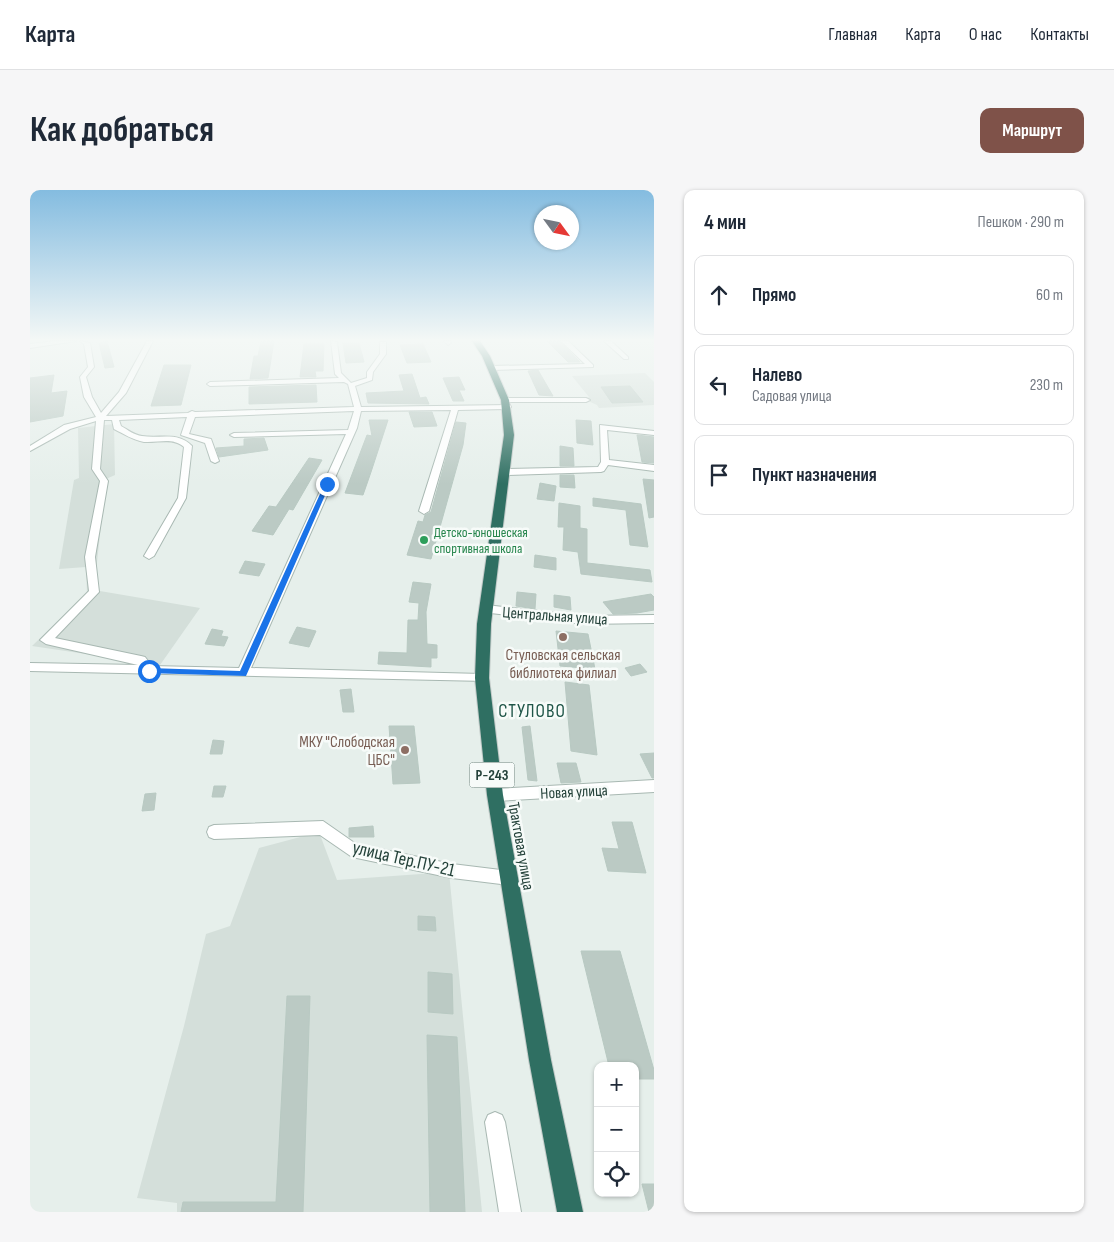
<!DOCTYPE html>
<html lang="ru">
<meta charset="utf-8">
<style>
body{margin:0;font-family:"Sofia Sans Condensed",sans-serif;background:#f6f6f7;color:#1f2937}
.controls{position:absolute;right:15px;bottom:15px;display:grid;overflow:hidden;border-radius:10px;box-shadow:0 1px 4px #0004}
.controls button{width:45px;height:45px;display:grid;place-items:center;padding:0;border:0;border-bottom:1px solid #e0e1e3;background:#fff;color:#1f2937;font:25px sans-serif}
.compass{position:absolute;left:504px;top:15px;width:45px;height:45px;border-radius:50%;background:#fff;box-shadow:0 1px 4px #0004;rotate:123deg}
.stop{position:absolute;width:15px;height:15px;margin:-11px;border:4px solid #1a73e8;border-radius:50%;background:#fff}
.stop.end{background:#1a73e8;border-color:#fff;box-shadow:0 1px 5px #0008}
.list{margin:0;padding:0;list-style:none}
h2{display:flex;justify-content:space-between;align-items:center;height:65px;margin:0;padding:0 20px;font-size:21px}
h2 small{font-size:16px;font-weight:400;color:#747a83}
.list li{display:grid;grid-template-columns:32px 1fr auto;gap:15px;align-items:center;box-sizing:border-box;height:80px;margin:0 10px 10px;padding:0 10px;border:1px solid #e0e1e3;border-radius:10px}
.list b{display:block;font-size:19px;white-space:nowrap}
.list p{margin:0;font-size:16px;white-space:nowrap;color:#747a83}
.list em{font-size:16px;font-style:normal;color:#747a83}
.icon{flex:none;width:28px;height:28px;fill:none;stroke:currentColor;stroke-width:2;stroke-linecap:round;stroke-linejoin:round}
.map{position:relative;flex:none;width:624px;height:1022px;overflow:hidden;border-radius:10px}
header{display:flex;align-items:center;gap:30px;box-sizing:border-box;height:70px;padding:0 25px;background:#fff;border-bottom:1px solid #e0e1e3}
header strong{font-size:24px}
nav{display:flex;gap:28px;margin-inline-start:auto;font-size:18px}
.intro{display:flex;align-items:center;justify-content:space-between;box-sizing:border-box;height:120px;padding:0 30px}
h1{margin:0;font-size:35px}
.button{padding:12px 22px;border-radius:10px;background:#7f5249;color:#fff;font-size:18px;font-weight:700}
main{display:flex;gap:30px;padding:0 30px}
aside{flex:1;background:#fff;border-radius:10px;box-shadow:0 1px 4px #0004}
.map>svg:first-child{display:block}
</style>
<header>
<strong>Карта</strong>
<nav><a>Главная</a><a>Карта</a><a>О нас</a><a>Контакты</a></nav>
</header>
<div class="intro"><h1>Как добраться</h1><a class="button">Маршрут</a></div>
<main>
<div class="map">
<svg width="624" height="1022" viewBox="0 0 624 1022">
<rect width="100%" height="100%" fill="#e6efeb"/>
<g fill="#d4dfda">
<polygon points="615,183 624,192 624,215 569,218 567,215 558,211 556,208 559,207 542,186"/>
<polygon points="84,234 85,285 76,289 64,400 170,418 130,475 2,456 57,403 56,377 29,379 44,290 49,288 48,238"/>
<polygon points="289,642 307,690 419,682 452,1022 147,1022 147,1013 107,1008 154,836 176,744 200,736 229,658"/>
</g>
<g fill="#bbcac4" stroke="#b8c9c2">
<polygon points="77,151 84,177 75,178 69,153"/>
<polygon points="231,151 244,151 238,188 220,189 224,166 228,166"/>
<polygon points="517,151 529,151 550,172 538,172"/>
<polygon points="313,153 329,153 334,172 316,173"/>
<polygon points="274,154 294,154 293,181 285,181 286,187 270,187"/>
<polygon points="393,154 401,172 377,173 370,155"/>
<polygon points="134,175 161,175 151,215 121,216"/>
<polygon points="508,180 523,206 509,205 498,181"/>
<polygon points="382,184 390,208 396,207 399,214 338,213 336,203 374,201 369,185"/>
<polygon points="24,185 21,203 37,201 33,226 0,232 0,188"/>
<polygon points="429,187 435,200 429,200 434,211 423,211 413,188"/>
<polygon points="286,195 287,212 219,214 219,197"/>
<polygon points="600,196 613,212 582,213 571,197"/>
<polygon points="379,222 402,222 407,236 384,237"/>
<polygon points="339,230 358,230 341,282 333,305 315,303 337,245 342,246"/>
<polygon points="546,230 561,231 563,255 547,253"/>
<polygon points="426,232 436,233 433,255 401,369 377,365 388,331 393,332 395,325 401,322"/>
<polygon points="607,245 624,247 624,273 612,272"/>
<polygon points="234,248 238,260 189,267 186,258 214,256 214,249"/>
<polygon points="530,256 543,258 544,276 530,276"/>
<polygon points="279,268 292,270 263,320 259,319 243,345 222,341 239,316 246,317"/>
<polygon points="530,285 544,285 545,298 530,297"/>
<polygon points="613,289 624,290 624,327 619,328"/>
<polygon points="510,293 526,296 524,311 507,309"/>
<polygon points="563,308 611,314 618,357 600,355 596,320 563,316"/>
<polygon points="529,313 550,316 550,338 557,339 557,373 620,380 622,392 551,384 548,362 533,360 534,337 528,337"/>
<polygon points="505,365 526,368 526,380 504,377"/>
<polygon points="215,371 235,374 229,386 209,383"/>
<polygon points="383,392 401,394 396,422 397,454 407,455 407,468 401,468 401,477 348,474 349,462 377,463 378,430 388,430 389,413 379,412"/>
<polygon points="487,402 506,404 505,419 486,416"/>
<polygon points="621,404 624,407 624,420 607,423 583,424 573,412"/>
<polygon points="524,405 540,407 541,420 524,417"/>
<polygon points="267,437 286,441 279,457 259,453"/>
<polygon points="182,439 193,441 191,446 198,447 194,456 175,454"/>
<polygon points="526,441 558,444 565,479 530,476"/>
<polygon points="610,474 617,482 601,486 595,478"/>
<polygon points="535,492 559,495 567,565 541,561"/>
<polygon points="321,499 324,522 313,522 310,500"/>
<polygon points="359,536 384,536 390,593 363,594"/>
<polygon points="500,536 507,591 498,590 492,537"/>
<polygon points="183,550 194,551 192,564 180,564"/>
<polygon points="624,563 624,588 622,588 610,564"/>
<polygon points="527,573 546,573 551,592 531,593"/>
<polygon points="184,596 196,596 193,607 182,607"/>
<polygon points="126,603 124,620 112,621 115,604"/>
<polygon points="582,632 602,632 616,683 578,681 572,658 589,659"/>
<polygon points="343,636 344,647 319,647 319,638"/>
<polygon points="388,726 405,727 406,741 388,740"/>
<polygon points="551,761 590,761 624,880 624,889 605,889 605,876 579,876"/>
<polygon points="398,782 422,784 423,824 398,822"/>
<polygon points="257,806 280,806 273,1022 151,1022 153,1012 246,1012"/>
<polygon points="397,845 427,847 435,1022 400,1022"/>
<polygon points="612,994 624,994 624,1022 619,1022"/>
</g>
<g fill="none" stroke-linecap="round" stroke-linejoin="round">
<defs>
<g id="minor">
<polygon points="25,151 46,151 0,158 0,154"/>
<path d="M50,151L60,153L64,177L56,187L62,207L71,223L89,202L117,151H123L96,203L76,226L158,223L162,221L165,222L324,217L318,194L314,192L180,196L177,194L180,192L309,188L305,184L301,151L307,152L311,183L321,193L337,188V182L350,164V152H356V164L343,182L342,190L325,196L331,217L480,215L481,217L477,219L428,220L399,321L394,324L389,321L421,220L331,221L327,238L221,478L452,484L458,488L456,491L0,481V473L108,475L16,454L10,450L59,401L55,367L70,291L62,279L66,231L40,239L0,261V256L34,235L66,227L54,207L50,187L58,177L54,154ZM324,221L318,240L204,243L200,245L204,247L316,244L209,478L122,476L115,467L111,466L25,448L69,402L65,367L78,291L70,279L74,230H82L84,239C94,244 103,250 114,252C129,253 142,247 154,257L148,308L114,366L119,369L124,366L156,308L162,256C148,241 130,249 112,246C104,245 98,240 91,236L89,230L157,227L151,245L175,253L181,271L185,273L189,271L181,249L159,244L165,227Z"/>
<polygon points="414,151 420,151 421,153 418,155"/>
<polygon points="531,151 538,151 563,175 563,177 461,180 458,178 461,176 555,174"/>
<polygon points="574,151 581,151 598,167 598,169 594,169"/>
<polygon points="475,208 556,208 560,210 556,212 472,212 471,210"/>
<polygon points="570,235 624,241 624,245 577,240 579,270 624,275 624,281 578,275 574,281 571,282 476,285 472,282 476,279 568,277 571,272"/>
<polygon points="456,415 553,426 624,425 624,433 553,434 452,422 451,419 452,416"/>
<polygon points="624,590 624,602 465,611 460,609 458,605 460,601 465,599"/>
<polygon points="293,631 326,654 422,674 479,681 485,683 487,688 485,693 479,695 422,688 322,667 290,645 184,649 179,647 177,642 179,637 184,635"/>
<polygon points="465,922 472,925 475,932 491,1022 469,1022 455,932 458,925"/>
</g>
<polygon id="highway" points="442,151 450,151 460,166 479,210 484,245 461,434 459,488 473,605 521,870 553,1022 527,1022 499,870 457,605 445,488 447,434 474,245 471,210 452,166"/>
</defs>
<use href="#minor" stroke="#a8b8b2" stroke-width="2"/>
<use href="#highway" stroke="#c2cac8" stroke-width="2"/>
<use href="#minor" fill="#fff" fill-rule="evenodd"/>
<use href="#highway" fill="#2f6f62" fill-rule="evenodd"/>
</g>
<linearGradient id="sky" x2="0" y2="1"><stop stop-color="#84bce0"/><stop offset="0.51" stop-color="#f4f8f6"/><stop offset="1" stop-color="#f4f8f6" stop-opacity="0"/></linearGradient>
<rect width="624" height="294" fill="url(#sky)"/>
<polygon fill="#1a73e8" points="295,293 300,294 216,486 116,483 115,481 119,478 210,481"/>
<circle fill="#2e9e5b" stroke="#f7fbf9" stroke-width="2" cx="394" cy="350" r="5"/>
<g fill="#8d6e63" stroke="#f7fbf9" stroke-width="2">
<circle cx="533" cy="447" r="5"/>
<circle cx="375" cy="560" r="5"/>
</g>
<g text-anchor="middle" stroke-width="5" stroke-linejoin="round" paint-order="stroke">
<g font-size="14" fill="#27864d" stroke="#f7fbf9" text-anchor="start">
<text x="404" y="347">Детско-юношеская<tspan x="404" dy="16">спортивная школа</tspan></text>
</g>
<rect fill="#f7fbf9" stroke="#637a73" stroke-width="1" x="439.5" y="572.5" width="45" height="25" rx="4"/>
<g font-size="15" font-weight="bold" fill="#24423a">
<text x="462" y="590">Р-243</text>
</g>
<g font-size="16" fill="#24423a" stroke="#f7fbf9">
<text transform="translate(525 425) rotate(4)" y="6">Центральная улица</text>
<text transform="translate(544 601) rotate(-3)" y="6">Новая улица</text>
<text transform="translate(492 656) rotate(80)" y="6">Трактовая улица</text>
</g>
<g font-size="16" fill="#785e54" stroke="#f7fbf9">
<text x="533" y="470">Стуловская сельская<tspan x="533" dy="18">библиотека филиал</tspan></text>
<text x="365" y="557" text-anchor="end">МКУ "Слободская<tspan x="365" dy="18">ЦБС"</tspan></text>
</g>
<g font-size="19" letter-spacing="1" fill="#1f5548" stroke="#f7fbf9">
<text x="502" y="527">СТУЛОВО</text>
</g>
<g font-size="19" fill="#24423a" stroke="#f7fbf9">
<text transform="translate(374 668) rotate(13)" y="7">улица Тер.ПУ-21</text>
</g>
</g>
</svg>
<div class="controls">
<button>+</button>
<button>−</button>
<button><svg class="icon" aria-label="locate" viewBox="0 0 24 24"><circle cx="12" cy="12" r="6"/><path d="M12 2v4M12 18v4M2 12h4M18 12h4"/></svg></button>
</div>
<svg class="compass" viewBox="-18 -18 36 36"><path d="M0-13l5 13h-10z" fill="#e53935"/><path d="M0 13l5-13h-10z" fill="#747a83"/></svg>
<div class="stop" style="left:119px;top:481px"></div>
<div class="stop end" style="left:297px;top:294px"></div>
</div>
<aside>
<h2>4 мин<small>Пешком · 290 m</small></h2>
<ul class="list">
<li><svg class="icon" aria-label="ahead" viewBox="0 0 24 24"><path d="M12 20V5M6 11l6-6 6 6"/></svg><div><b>Прямо</b></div><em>60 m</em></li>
<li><svg class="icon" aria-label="left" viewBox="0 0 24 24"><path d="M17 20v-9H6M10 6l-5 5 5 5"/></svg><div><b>Налево</b><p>Садовая улица</p></div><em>230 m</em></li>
<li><svg class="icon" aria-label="arrive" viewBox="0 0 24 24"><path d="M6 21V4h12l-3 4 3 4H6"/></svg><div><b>Пункт назначения</b></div></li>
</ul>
</aside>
</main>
